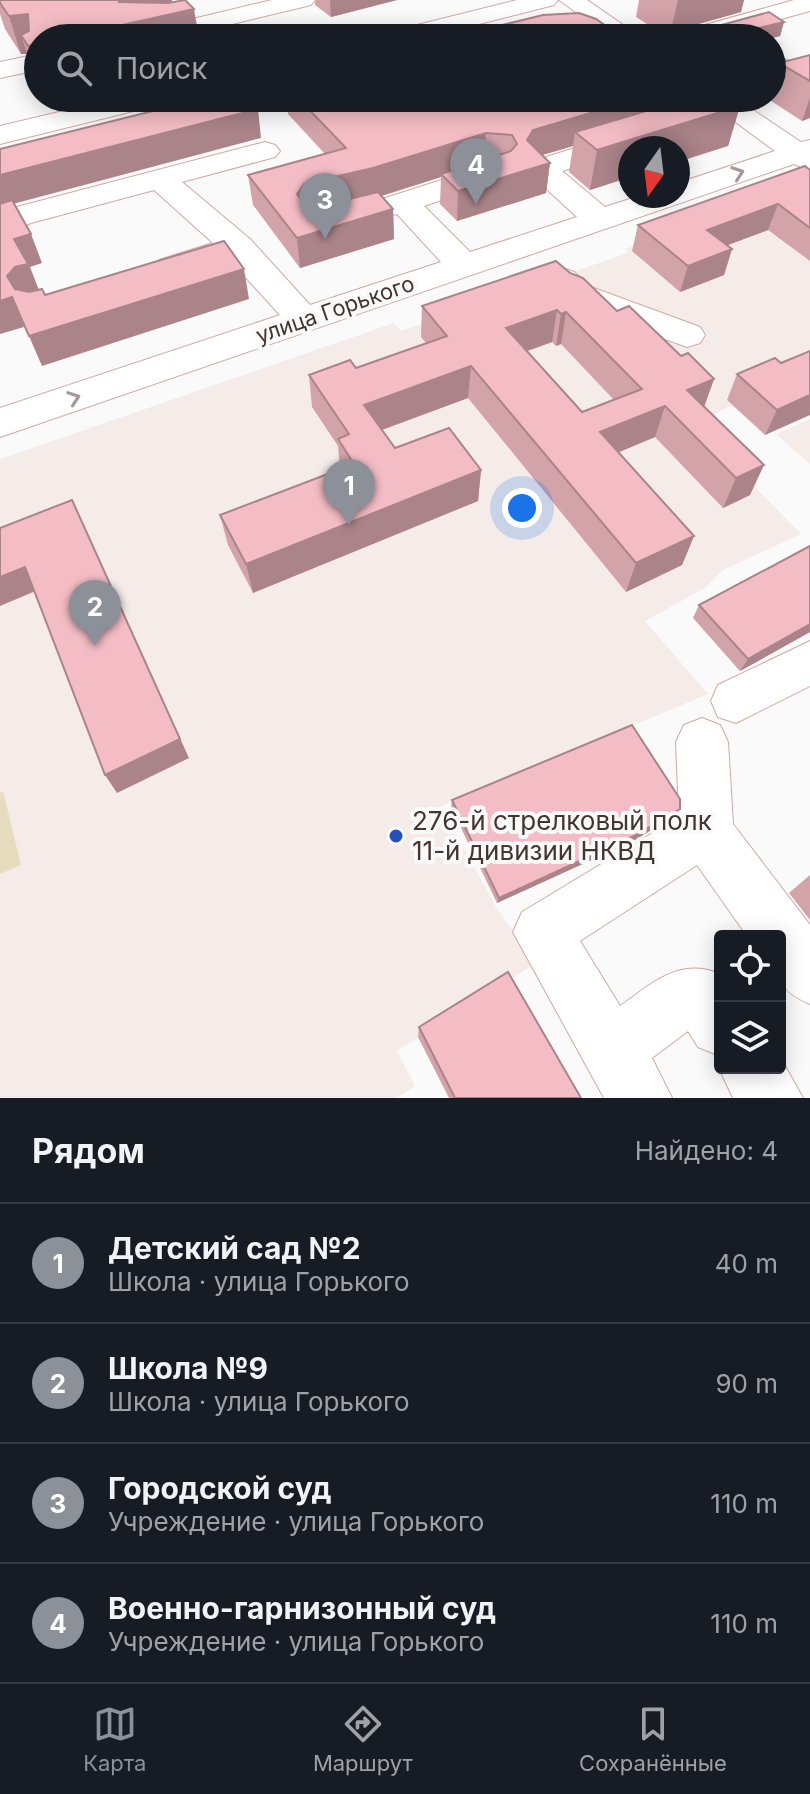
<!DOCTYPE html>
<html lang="ru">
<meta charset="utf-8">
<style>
body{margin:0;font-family:Inter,sans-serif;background:#20242c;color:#f1f3f6}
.controls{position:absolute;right:24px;bottom:24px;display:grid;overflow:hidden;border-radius:8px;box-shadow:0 4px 20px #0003}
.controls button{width:72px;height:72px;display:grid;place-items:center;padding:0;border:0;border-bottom:2px solid #363941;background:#171b24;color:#f1f3f6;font:40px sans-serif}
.compass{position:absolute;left:618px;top:136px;width:72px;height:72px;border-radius:50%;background:#171b24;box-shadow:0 4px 20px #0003;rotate:194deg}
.you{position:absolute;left:522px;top:508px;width:28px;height:28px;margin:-20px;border:6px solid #fff;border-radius:50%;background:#1a73e8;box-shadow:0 0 0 12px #1a73e833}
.badge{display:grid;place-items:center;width:52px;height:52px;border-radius:50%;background:#8c9099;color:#fff;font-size:26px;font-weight:700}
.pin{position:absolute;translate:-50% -66px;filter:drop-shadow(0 2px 4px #0008)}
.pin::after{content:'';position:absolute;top:42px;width:28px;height:24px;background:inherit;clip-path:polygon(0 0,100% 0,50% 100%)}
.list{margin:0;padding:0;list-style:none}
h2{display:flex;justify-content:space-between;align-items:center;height:104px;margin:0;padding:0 32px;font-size:34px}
h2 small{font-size:26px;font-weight:400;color:#9ea1a6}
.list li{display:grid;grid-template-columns:52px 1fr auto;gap:24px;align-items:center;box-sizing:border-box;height:120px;padding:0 32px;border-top:2px solid #363941}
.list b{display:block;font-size:30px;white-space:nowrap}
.list p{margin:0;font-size:26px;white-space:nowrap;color:#9ea1a6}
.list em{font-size:26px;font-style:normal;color:#9ea1a6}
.icon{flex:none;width:44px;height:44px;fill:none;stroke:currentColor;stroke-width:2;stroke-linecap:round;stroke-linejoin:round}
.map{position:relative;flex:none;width:810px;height:1098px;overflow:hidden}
.search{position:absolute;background:#171b24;box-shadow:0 4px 20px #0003;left:24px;right:24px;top:24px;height:88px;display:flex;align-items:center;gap:20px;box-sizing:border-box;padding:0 28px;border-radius:44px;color:#9ea1a6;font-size:30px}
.sheet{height:584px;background:#171b24}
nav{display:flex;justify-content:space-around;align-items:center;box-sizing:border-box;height:112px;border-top:2px solid #363941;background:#171b24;font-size:22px;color:#9ea1a6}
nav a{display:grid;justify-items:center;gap:4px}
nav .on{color:#8c9099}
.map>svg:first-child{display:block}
</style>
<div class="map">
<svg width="810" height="1098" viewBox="0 0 810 1098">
<rect width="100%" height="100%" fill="#f9faf9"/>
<g fill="#f5ece9">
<polygon points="800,187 810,195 810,360 746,400 692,423 801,534 723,570 705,588 645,621 708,694 441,806 496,907 536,963 397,1051 415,1086 397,1098 0,1098 0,459 394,323 401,331 628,253 625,249"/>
<polygon points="810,419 810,464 776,434"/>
</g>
<polygon fill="#e8dcbf" points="3,791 21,865 0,874 0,793"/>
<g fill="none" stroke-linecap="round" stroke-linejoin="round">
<defs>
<g id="minor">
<polygon points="272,0 315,0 311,5 175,38 130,38 134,33"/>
<polygon points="559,0 587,0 642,38 612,38"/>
<polygon points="794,0 810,0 810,11 713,38 672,38 676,33"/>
<polygon points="772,53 810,72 810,85 792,85 772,72"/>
<polygon points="38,54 38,70 0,78 0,62"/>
<polygon points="703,98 735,98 801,142 810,140 810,171 794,164 0,437 0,408 280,315 229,259 171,277 159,274 154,267 159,260 213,243 154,190 31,223 0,236 0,214 9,209 265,142 275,145 280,151 275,157 182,182 250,239 310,305 441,262 397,214 333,230 322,227 317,220 322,213 376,201 485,166 507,166 511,172 507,178 424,206 470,252 577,217 530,174 526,168 530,162 617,135 637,135 642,141 637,147 562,171 605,207 639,196 678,196 678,183 775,151"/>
<polygon points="562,268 574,272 591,287 700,327 705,335 700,343 687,347 567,303 545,279 550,272"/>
<polygon points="810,641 810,686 736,723 718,717 711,701 718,685"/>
<path d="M702,718L720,725L728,742L733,824L810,925V1004C772,988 780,973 780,936H747L697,865L580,941L620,1006C653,983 679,957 720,974V1056L698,1047L688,1031L652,1058L672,1098H604L513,932L522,912L679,817L676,742L684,725Z"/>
<polygon points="780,1057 803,1098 733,1098 719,1068 720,1064 720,1068 780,1068"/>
</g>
<g id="major">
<polygon points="517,0 558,0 554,5 424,38 381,38 385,33"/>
<polygon points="118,98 166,98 162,104 0,144 0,126"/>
</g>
</defs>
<use href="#minor" stroke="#d0aaa0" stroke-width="2"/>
<use href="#major" stroke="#d0aaa0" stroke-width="2"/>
<use href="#minor" fill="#fff" fill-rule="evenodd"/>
<use href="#major" fill="#fff" fill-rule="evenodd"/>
</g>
<g fill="#d2a3a9" fill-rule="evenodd">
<polygon points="0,0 38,38 38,81 33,74 27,54 21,54 5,29 0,14"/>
<polygon points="315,0 397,0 331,17 315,5"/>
<polygon points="639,0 744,0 741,12 690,26 718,26 784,22 780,36 772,38 674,38 676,30 669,38 636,17"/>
<polygon points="810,55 810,118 802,121 768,99 772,98 772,85 779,63"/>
<polygon points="287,98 686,98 685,99 740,106 728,146 630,148 630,177 590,190 569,172 573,146 542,155 550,163 546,193 457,221 440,204 441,177 382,196 393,209 394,239 300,268 253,205 248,175 325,154 288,114"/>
<polygon points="810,170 810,261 768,230 727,245 732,249 724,275 680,292 632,251 638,225"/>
<path d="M570,273L617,311L714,379L704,406L750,495L723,508L655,437L619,452L694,536L682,565L626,592L468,398L382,430L395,448L481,470L478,501L253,593L228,545L220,515L340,469L338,446L312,407L309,375L356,368L426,343L421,337L422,306ZM552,342L556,346L561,344L614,400L582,412L527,351Z"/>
<polygon points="810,351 765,435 727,400 737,374 781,363"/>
<polygon points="699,605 810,632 740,671 693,618"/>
<polygon points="452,800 680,809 676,815 633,841 497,903 451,807"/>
<polygon points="810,875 810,920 789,893"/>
<polygon points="419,1027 581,1098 449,1098 418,1037"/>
</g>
<g fill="#ab848a">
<polygon points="120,0 172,0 174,14 194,9 199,38 63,38 119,2"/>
<polygon points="330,0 397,0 331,17"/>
<polygon points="678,0 744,0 741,12 681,29 677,26 676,30 669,38"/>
<polygon points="28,14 38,44 38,78 28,46 21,35 27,54 21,54 9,16"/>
<polygon points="784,22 780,36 772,38 717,38"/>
<polygon points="641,98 686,98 682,113 575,132 573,146 529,159 527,140 533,130"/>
<polygon points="810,98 810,118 802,121"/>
<polygon points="740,106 728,146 678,162 678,148 630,148 630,177 590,190 597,150"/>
<polygon points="258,109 261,138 9,205 0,212 0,175"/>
<polygon points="486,133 484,163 441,174 441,177 374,198 307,214 297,194 304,184"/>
<polygon points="550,163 546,193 457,221 458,191"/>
<polygon points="778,204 768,230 699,256 707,230"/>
<polygon points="393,209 394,239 300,268 297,238"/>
<polygon points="31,234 42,263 30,267 40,293 20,306 7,276 14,239"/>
<polygon points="732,249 724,275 680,292 688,266"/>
<polygon points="244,269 249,299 42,366 29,336"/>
<polygon points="12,297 24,327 0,334 0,301"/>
<polygon points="557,310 552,342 502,360 506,328"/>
<polygon points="566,312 561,344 556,346 561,314"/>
<polygon points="471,366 468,398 365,436 364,405"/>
<polygon points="714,379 703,410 687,390"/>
<polygon points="810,395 810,415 765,435 777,410"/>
<polygon points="665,406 655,437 593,463 600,432"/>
<polygon points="764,465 750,495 723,508 736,478"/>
<polygon points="481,470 478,501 253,593 246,564"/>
<polygon points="72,500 189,758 117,793 105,775"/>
<polygon points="694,536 682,565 626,592 636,563"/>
<polygon points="25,567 38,590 0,606 0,577"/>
<polygon points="810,624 810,632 740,671 748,659"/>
<polygon points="680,809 676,815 633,841 497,903 499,898"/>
</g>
<g fill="#f4bdc5" stroke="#ab848a" stroke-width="2" fill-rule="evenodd">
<polygon points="0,0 120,0 119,2 168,3 185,0 194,9 64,38 38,38 38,44 28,46 21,35 29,31 28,14 9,16 0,3"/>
<polygon points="769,12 784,22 717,38 696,38 677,26 718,26"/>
<polygon points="579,13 596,19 623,38 469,38 483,35 478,31 543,15"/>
<polygon points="810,55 810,81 779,63"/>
<polygon points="205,98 255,98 258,109 0,175 0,149"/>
<polygon points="298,98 641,98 533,130 527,140 550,163 458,191 441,174 511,151 517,144 512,135 486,133 373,168 304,184 297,194 304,204 317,207 378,192 393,209 297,238 248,175 346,148"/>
<polygon points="690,98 728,98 740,106 597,150 575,132"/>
<polygon points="805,166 810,170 810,228 778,204 707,230 732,249 688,266 638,225"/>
<polygon points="12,200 31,234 14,239 28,264 15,267 7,276 15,289 29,292 42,289 45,295 224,241 244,269 29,336 12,297 0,301 0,204"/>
<path d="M556,261L570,273L583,278L617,311L629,306L681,356L688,353L714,379L687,390L764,465L736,478L665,406L600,432L694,536L636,563L471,366L364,405L395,448L449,428L481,470L246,564L220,515L354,464L338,439L349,434L309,375L350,360L356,368L447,336L422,306ZM557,310L561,314L566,312L642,389L582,412L506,328Z"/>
<polygon points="810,351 810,395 777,410 737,374 775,358 781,363"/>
<polygon points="72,500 180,739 105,775 25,567 0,577 0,528"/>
<polygon points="810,546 810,624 748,659 699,605"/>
<polygon points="632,725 680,799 680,809 636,835 499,898 452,800"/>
<polygon points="508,972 581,1098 455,1098 419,1027"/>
</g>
<defs><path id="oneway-chevron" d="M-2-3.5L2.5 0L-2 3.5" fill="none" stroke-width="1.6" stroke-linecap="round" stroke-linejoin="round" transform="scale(2)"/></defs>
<g stroke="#a29a98">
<use href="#oneway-chevron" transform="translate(738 173) rotate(-19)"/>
<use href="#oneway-chevron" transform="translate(74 398) rotate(-19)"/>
</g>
<circle fill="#284fbe" stroke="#f9faf9" stroke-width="3" cx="396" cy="836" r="8"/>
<g text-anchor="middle" stroke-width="8" stroke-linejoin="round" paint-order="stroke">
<g font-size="22" fill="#453531" stroke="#f9faf9">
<text transform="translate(335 309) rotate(-19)" y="8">улица Горького</text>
</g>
<g font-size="26" fill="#453531" stroke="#f9faf9" text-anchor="start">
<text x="412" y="830">276-й стрелковый полк<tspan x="412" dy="30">11-й дивизии НКВД</tspan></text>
</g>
</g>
</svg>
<div class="controls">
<button><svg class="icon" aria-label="locate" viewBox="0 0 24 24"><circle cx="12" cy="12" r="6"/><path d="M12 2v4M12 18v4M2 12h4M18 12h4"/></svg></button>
<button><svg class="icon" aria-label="layers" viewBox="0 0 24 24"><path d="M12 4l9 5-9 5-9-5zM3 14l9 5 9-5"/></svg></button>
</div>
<svg class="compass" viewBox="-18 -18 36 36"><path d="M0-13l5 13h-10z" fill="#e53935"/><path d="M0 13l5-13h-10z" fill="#9ea1a6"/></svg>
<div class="you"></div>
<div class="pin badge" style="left:349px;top:525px">1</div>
<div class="pin badge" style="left:95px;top:646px">2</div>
<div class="pin badge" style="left:325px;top:239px">3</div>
<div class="pin badge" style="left:476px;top:204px">4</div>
<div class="search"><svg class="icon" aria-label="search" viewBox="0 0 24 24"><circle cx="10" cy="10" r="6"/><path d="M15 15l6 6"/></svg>Поиск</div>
</div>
<section class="sheet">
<h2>Рядом<small>Найдено: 4</small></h2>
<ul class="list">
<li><span class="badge">1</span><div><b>Детский сад №2</b><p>Школа · улица Горького</p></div><em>40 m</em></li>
<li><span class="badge">2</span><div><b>Школа №9</b><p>Школа · улица Горького</p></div><em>90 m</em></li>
<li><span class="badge">3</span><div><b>Городской суд</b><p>Учреждение · улица Горького</p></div><em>110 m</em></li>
<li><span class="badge">4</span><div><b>Военно-гарнизонный суд</b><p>Учреждение · улица Горького</p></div><em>110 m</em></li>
</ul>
</section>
<nav>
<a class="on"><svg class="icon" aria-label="map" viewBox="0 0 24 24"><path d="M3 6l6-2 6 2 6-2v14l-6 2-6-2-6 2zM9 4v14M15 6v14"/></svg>Карта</a>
<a><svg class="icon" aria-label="directions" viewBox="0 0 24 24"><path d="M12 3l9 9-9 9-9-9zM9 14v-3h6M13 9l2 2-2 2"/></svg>Маршрут</a>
<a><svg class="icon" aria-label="saved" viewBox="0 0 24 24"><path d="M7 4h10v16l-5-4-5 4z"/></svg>Сохранённые</a>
</nav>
